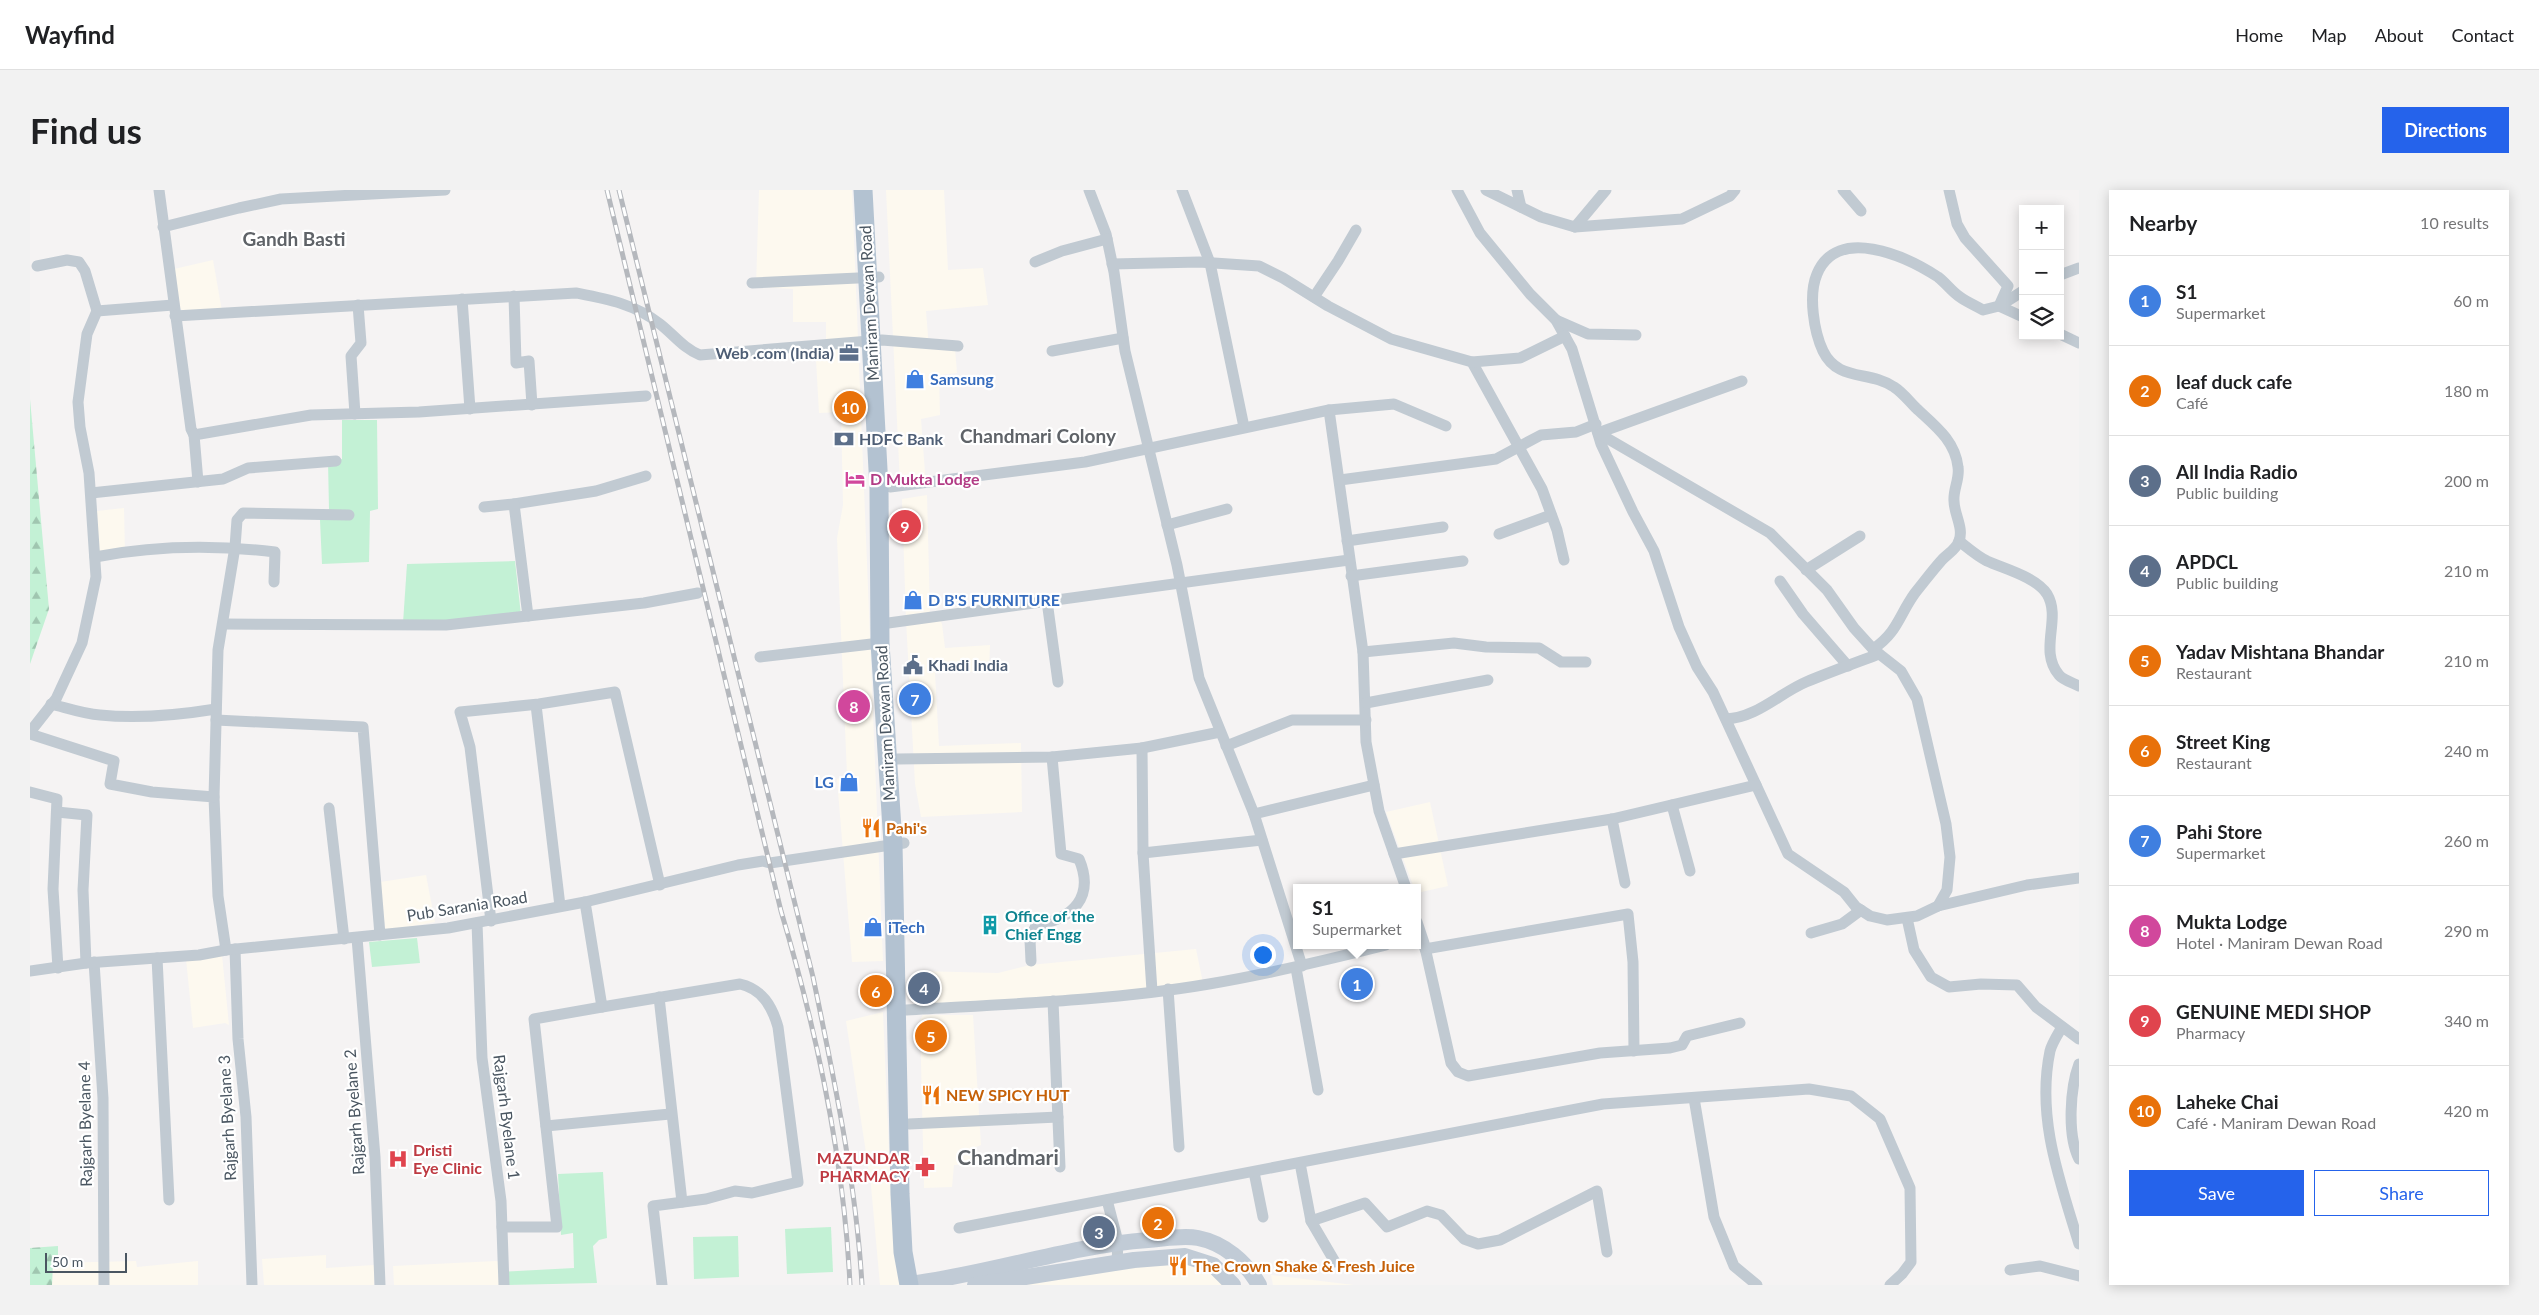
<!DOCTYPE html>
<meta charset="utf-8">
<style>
body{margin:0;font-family:Lato,sans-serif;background:#f2f2f2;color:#202124}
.controls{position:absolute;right:15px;top:15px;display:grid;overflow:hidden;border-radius:0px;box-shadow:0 2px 12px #0003}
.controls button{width:45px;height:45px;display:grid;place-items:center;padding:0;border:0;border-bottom:1px solid #e0e0e0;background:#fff;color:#202124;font:25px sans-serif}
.scale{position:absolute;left:15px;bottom:12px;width:82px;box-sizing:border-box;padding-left:5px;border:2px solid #4a5661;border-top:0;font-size:14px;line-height:18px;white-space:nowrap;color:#4a5661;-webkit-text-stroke:4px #fff;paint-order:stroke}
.you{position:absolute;left:1232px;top:764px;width:18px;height:18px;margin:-12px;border:4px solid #fff;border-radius:50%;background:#1a73e8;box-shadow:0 0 0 8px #1a73e833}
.badge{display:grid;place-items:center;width:32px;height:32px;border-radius:50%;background:#2563eb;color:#fff;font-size:16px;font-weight:700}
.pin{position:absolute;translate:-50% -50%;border:2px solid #fff;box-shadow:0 1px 5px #0006}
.popup{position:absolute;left:1263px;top:694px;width:128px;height:65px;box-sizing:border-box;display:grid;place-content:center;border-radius:0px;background:#fff;filter:drop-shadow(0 1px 4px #0005);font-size:16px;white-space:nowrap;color:#757577}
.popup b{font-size:19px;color:#202124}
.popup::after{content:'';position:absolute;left:50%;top:100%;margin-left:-10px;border:10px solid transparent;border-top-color:#fff}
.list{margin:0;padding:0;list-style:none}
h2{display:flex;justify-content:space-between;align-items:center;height:65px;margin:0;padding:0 20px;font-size:21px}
h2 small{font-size:16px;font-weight:400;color:#757577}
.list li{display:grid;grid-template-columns:32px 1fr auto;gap:15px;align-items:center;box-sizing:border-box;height:90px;padding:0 20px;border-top:1px solid #e0e0e0}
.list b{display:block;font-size:19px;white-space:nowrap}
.list p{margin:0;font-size:16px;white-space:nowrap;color:#757577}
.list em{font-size:16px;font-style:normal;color:#757577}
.actions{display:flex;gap:10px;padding:15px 20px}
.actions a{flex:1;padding:11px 0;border:1px solid #2563eb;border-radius:0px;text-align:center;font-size:18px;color:#2563eb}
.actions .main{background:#2563eb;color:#fff}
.icon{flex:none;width:28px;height:28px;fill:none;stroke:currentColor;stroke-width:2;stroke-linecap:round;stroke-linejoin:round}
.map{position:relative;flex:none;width:2049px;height:1095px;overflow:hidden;border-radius:0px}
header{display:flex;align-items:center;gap:30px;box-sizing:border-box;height:70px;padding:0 25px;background:#fff;border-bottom:1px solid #e0e0e0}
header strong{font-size:24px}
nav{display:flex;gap:28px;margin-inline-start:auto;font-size:18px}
.intro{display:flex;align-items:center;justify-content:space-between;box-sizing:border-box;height:120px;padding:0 30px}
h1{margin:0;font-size:35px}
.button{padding:12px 22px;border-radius:0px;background:#2563eb;color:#fff;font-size:18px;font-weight:700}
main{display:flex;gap:30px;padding:0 30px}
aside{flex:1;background:#fff;border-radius:0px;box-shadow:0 2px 12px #0003}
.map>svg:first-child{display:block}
</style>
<header>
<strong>Wayfind</strong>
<nav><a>Home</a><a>Map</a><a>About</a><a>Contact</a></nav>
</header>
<div class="intro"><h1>Find us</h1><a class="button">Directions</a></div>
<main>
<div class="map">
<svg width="2049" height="1095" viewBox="0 0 2049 1095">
<defs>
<pattern id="forest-firs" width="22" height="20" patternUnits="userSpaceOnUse" patternTransform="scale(1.25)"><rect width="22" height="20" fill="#c3f1d5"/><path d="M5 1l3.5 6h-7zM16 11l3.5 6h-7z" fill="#a0c6b0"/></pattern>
</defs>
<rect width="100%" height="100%" fill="#f5f3f3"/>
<g fill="#fdf9ef">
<polygon points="729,0 822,0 853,771 822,772 807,589 817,585 807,348 813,315 811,222 789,223 785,152 796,149 796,132 763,132 763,99 726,97"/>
<polygon points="856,0 914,0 918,80 953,78 958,115 896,121 899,158 925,158 927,183 909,185 910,225 891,229 896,296 870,294"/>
<polygon points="183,70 192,121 155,123 150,118 144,79"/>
<polygon points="897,305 900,423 906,421 912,434 915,458 960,455 959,481 905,483 909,556 991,553 992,622 891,627 885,594 876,430 872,309"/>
<polygon points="94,318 95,364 69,365 67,321"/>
<polygon points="1400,612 1418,696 1387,703 1387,698 1384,698 1356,622"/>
<polygon points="396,685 405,732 358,741 355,738 350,692"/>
<polygon points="1166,759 1173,793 1025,812 890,817 888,781 968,783 1000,775"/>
<polygon points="192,765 199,835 195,833 163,838 156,769"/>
<polygon points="853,822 861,1008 870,1095 850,1095 841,996 816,831"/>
<polygon points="893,825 943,825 951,955 946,957 945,974 924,975 922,997 894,998 890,830"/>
<polygon points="296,1065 296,1078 344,1075 344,1095 234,1095 232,1069"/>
<polygon points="106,1071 107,1077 168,1071 168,1095 22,1095 23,1073"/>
<polygon points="466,1071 473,1073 474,1095 364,1095 363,1076"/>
<polygon points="1171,1074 1197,1095 987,1095 1112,1076"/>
<polygon points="1241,1085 1324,1095 1243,1095"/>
</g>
<g fill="#c3f1d5">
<polygon points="312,230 347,230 348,319 340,321 339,372 292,374 290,330 299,319 298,271 312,269"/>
<polygon points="485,371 491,425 373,433 377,374"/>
<polygon points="387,748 390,773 342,777 339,752"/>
<polygon points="573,982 577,1048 569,1050 563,1056 567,1093 474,1095 471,1082 544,1078 543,1043 531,1045 528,984"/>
<polygon points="801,1037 803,1082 757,1084 755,1039"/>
<polygon points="708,1046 709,1087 664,1089 663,1047"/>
</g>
<g fill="url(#forest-firs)">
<polygon points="0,209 19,419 0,474"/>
<polygon points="28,1056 28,1072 23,1073 22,1095 0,1095 0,1058"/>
</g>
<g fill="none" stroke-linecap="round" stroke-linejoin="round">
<g stroke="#c1cad2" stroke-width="11">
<polyline points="129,0 161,239 164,245 281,225 389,222 616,206"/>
<polyline points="1059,0 1076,44 1084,82 1095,161 1147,375 1169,488 1224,624 1272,776"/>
<polyline points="1152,0 1180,73 1214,237"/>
<polyline points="1427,0 1450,43 1500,104 1526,130 1542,159 1571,254 1603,322 1624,361 1649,437 1667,477 1683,502 1758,664 1814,702 1826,717 1840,726 1857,730 1887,726 1908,716 1997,695 2049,688"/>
<polyline points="1456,0 1511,27 1545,37 1652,29 1700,6 1705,0"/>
<polyline points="1487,0 1491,17"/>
<polyline points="1813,0 1831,21"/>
<polyline points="133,37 209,18 251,9 415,0"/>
<polyline points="1545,37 1576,0"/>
<polyline points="1005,72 1032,61 1077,49"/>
<polyline points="1082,74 1169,72 1229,76 1253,88 1298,116 1361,149 1442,172 1512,299 1527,340 1534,370"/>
<polyline points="7,76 37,70 49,72 55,81 67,121"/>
<polyline points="2030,85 2049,78"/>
<polyline points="722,93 849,87"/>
<polyline points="484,106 486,173 499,171 502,215"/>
<polyline points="1284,107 1308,71 1326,40"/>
<polyline points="432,109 440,219"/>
<polyline points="1971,115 1993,101"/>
<polyline points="1969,116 1993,127"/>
<path d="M145,126L546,103C577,109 605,114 630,134C644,145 653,158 670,165L852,150L928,156"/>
<polyline points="1526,130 1558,144 1606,145"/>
<polyline points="2030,144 2049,153"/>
<polyline points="1022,161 1093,148"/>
<polyline points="1442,172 1490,168 1535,146"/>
<polyline points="1712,191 1568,243 1740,343 1797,400 1824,438 1843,459 1871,481 1887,509 1916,634 1920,667 1917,700 1908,716"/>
<polyline points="1299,220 1333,462 1336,552 1349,621 1376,698"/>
<polyline points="325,224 321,166 331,153 328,115"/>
<polyline points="164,245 168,292"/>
<polyline points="1310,290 1466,269 1511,245 1546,242 1566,234"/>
<polyline points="860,297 1055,272 1299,220 1364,214 1416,236"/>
<polyline points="61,303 193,289 218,278 306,271"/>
<polyline points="484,314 566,301 616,286"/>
<polyline points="454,317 484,314 498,426"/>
<polyline points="1137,335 1197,319"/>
<polyline points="1469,344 1521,325"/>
<polyline points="1317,351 1413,337"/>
<path d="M1929,351C1938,358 1947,366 1957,371C1975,379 2006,387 2017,404C2032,429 2008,460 2029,485C2033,490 2043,493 2049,496"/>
<path d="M65,367C123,356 187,355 245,362L244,392"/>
<polyline points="1776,380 1830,346"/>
<polyline points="1321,386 1433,371"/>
<polyline points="1750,391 1773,424 1818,476"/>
<polyline points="1017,411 1028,492"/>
<polyline points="193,434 416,435 614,413 668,403"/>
<polyline points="851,434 1319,370"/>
<path d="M1843,459C1868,442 1869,425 1885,403C1894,392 1902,381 1911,371C1917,364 1926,360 1929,351C1934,338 1924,324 1924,311C1923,299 1930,289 1928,277C1925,250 1904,235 1886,218C1879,211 1872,202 1864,197C1839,180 1808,192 1793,161C1784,142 1778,105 1787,84C1807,35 1876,66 1908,87C1916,93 1922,102 1930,107C1937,112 1946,116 1953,120L1969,116L1978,96L1935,48L1927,34L1919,0"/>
<polyline points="1333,462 1424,453 1456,457 1509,458 1531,472 1556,472"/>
<polyline points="730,467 850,453"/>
<polyline points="1336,513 1458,490"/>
<path d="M21,514C37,518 54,524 70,525C109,529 149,525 186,519"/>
<polyline points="506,515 530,716"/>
<path d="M1696,529C1726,528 1750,503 1776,492C1800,482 1825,473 1849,464"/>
<polyline points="186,530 333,537 350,745"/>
<polyline points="0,542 26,509 52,453 66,387 59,283 50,237 48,212 57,144 67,121 143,115"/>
<polyline points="0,544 84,571 80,594 122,602 184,607 188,706 196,760"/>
<polyline points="1196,556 1262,530 1336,530"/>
<polyline points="1112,558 1190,542"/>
<polyline points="867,569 1022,567 1112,558 1113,663 1232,650"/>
<polyline points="0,602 27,609 23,699 28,778"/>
<polyline points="184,607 188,460 205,357 207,330 213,323 319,325"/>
<polyline points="1642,615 1660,681"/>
<polyline points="299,618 314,749"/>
<polyline points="27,622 57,625 53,700 56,773"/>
<polyline points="1224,624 1344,595"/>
<polyline points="1582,629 1595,693"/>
<polyline points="1113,663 1122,801"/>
<polyline points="1364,664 1582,629 1726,595"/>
<path d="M555,712L572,817L710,794C732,799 742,816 748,837L768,992L722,1003L705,1001L676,1009L623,1016L632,1095"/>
<polyline points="1877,728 1884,760 1901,787 1919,797 1951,794 1987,795 2006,817 2049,849"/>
<polyline points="461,731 440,557 430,522 509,514 585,502 630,695"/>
<polyline points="1387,732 1394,753 1421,873 1428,882 1438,886 1570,863 1640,858 1652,855 1657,846 1710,833"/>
<polyline points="447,733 452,868 471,1011 474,1095"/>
<polyline points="1781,743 1812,734 1831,720"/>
<polyline points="327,748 345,967 350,1095"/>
<polyline points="205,759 208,849 216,927 222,1095"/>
<polyline points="1395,759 1598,724 1603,772 1604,861"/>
<polyline points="127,768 139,1010"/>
<path d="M1001,771L1000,750L1006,735C1043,729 1065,707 1049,669L1031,664L1022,567"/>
<polyline points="64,772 73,908 74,1095"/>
<polyline points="1266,778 1288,900"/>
<polyline points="0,781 56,773 169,765 196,760 418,738 555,712 708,675 733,671 740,673 874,653"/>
<polyline points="1138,799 1149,957"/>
<polyline points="629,807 652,1012"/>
<polyline points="1023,811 1030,977"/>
<path d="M876,820C977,814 1079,811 1179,794C1238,784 1297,770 1356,755"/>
<path d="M2032,837C2028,844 2022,853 2020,861C2006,928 2030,991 2049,1054"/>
<path d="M2049,874C2040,898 2037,945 2049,969"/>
<polyline points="1664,908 1684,1027 1704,1076 1727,1095"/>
<polyline points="879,934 1028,927"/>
<polyline points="516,936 640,924"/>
<polyline points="1270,973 1281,1031 1335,1013 1357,1037 1397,1021 1411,1025 1434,1049 1448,1054 1470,1050 1567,1001 1577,1062"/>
<polyline points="1224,982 1233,1027"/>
<polyline points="1077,1010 1088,1052 1087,1073"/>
<polyline points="1281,1031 1305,1072"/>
<polyline points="472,1037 527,1037 504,829 572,817"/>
<polyline points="929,1038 1573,914 1779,899 1821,906 1850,929 1880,998 1881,1072 1872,1084 1860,1095"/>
<polyline points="1980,1080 2010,1076 2049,1086"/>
</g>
<g stroke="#c1cbd6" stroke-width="16">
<path d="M879,1094C960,1084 1037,1056 1118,1050C1134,1049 1152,1045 1168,1048C1194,1053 1216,1072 1229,1095"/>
<polyline points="945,1095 1104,1070 1155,1066 1183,1075 1203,1095"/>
</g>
<polyline stroke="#b3c2d1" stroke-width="19" points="833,0 849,298 850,453 863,654 870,1004 873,1062 879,1095"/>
<defs>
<g id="rail">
<path d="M577,0L751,721C787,842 814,968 820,1095"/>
<path d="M589,0L783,787C804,889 826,991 832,1095"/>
</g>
</defs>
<use href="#rail" stroke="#b5b8bd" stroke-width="5"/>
<use href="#rail" stroke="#fff" stroke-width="3" stroke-dasharray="9" stroke-linecap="butt"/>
</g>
<defs>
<symbol id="office-bare" viewBox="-9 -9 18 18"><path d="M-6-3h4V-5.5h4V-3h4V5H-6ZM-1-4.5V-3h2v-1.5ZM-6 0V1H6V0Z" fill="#5c6f8a" stroke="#fff" stroke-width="2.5" paint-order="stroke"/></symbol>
<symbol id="shop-bare" viewBox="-9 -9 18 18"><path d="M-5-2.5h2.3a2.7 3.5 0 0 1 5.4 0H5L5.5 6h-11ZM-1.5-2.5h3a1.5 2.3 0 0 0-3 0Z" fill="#3f7fe0" stroke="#fff" stroke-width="2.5" paint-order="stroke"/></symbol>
<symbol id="bank-bare" viewBox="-9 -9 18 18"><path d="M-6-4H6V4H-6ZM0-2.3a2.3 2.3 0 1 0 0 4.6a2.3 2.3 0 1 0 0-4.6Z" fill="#5c6f8a" stroke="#fff" stroke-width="2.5" paint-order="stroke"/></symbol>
<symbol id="hotel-bare" viewBox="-9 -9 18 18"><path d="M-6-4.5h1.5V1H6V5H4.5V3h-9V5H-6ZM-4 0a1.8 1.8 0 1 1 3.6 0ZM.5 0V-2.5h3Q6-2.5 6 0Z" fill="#d1479c" stroke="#fff" stroke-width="2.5" paint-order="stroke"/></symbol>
<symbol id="civic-bare" viewBox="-9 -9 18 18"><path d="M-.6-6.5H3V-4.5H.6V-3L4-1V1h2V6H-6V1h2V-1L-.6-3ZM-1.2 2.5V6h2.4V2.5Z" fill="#5c6f8a" stroke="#fff" stroke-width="2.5" paint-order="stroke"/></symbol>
<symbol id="restaurant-bare" viewBox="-9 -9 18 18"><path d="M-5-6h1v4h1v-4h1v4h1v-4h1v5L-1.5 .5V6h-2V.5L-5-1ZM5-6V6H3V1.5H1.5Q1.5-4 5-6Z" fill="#e8710a" stroke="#fff" stroke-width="2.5" paint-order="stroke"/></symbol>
<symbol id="building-bare" viewBox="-9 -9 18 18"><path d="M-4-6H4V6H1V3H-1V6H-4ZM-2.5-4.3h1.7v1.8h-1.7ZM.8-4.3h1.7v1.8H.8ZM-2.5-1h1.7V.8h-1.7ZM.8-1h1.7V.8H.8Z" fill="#0f9aa8" stroke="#fff" stroke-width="2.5" paint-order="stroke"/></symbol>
<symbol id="hospital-bare" viewBox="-9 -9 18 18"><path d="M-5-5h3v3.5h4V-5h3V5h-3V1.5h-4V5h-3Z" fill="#e0444e" stroke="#fff" stroke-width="2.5" paint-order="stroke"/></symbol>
<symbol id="pharmacy-bare" viewBox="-9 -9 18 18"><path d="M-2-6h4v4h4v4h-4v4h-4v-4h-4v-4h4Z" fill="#e0444e" stroke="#fff" stroke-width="2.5" paint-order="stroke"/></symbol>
</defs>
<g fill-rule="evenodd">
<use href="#office-bare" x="805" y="149" width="28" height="28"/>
<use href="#shop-bare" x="871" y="175" width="28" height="28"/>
<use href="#bank-bare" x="800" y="235" width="28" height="28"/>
<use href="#hotel-bare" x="811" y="275" width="28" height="28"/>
<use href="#shop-bare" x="869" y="396" width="28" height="28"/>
<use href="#civic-bare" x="869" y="461" width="28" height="28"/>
<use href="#shop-bare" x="805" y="578" width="28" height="28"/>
<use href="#restaurant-bare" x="827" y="624" width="28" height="28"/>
<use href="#building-bare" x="946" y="721" width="28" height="28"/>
<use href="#shop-bare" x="829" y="723" width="28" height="28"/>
<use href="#restaurant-bare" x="887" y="891" width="28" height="28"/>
<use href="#hospital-bare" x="354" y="955" width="28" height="28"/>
<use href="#pharmacy-bare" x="881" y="963" width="28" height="28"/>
<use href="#restaurant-bare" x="1134" y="1062" width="28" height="28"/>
</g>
<g text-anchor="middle" stroke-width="4.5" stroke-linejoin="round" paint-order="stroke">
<g font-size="16" fill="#4a5661" stroke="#fff">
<text transform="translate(839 113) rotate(-93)" y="6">Maniram Dewan Road</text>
<text transform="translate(855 533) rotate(-93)" y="6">Maniram Dewan Road</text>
<text transform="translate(437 716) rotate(-9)" y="6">Pub Sarania Road</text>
<text transform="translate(324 922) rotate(-94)" y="6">Rajgarh Byelane 2</text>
<text transform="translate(477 927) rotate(83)" y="6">Rajgarh Byelane 1</text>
<text transform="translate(197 928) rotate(-93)" y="6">Rajgarh Byelane 3</text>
<text transform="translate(55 934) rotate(-91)" y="6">Rajgarh Byelane 4</text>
</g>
<g font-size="16" font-weight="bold" fill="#4e5e75" stroke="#fff" text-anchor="start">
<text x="804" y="169" text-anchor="end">Web .com (India)</text>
<text x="829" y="255">HDFC Bank</text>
<text x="898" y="481">Khadi India</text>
</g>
<g font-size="16" font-weight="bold" fill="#366cbe" stroke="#fff" text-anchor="start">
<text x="900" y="195">Samsung</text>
<text x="898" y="416">D B'S FURNITURE</text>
<text x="804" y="598" text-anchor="end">LG</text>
<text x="858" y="743">iTech</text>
</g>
<g font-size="16" font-weight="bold" fill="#b23c85" stroke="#fff" text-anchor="start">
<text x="840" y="295">D Mukta Lodge</text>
</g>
<g font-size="16" font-weight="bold" fill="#c56008" stroke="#fff" text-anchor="start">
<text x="856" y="644">Pahi's</text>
<text x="916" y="911">NEW SPICY HUT</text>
<text x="1163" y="1082">The Crown Shake &amp; Fresh Juice</text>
</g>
<g font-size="16" font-weight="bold" fill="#0d838f" stroke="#fff" text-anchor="start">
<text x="975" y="732">Office of the<tspan x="975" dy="18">Chief Engg</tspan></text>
</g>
<g font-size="16" font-weight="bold" fill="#be3a42" stroke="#fff" text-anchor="start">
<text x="383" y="966">Dristi<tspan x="383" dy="18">Eye Clinic</tspan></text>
<text x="880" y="974" text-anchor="end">MAZUNDAR<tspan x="880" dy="18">PHARMACY</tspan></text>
</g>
<g font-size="19" font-weight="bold" fill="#5f6368" stroke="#fff">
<text x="264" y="56">Gandh Basti</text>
<text x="1008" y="253">Chandmari Colony</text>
</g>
<g font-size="21" font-weight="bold" fill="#5f6368" stroke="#fff">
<text x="978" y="975">Chandmari</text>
</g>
</g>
</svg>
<div class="controls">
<button>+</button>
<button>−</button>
<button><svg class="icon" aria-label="layers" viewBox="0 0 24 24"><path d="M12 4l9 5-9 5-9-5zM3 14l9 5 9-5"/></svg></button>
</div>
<div class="scale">50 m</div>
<div class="you"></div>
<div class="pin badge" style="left:1327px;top:794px;background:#3f7fe0">1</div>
<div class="popup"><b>S1</b>Supermarket</div>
<div class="pin badge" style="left:1128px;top:1033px;background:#e8710a">2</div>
<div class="pin badge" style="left:1069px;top:1042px;background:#5c6f8a">3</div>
<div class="pin badge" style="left:894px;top:798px;background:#5c6f8a">4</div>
<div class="pin badge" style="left:901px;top:846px;background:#e8710a">5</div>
<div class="pin badge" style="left:846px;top:801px;background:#e8710a">6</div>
<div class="pin badge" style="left:885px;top:509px;background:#3f7fe0">7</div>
<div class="pin badge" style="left:824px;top:516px;background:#d1479c">8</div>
<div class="pin badge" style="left:875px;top:336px;background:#e0444e">9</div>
<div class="pin badge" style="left:820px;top:217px;background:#e8710a">10</div>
</div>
<aside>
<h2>Nearby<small>10 results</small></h2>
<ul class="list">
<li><span class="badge" style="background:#3f7fe0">1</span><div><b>S1</b><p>Supermarket</p></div><em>60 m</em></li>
<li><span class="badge" style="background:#e8710a">2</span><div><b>leaf duck cafe</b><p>Café</p></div><em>180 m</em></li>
<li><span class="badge" style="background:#5c6f8a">3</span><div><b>All India Radio</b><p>Public building</p></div><em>200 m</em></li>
<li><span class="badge" style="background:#5c6f8a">4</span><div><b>APDCL</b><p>Public building</p></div><em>210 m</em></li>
<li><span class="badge" style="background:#e8710a">5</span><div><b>Yadav Mishtana Bhandar</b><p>Restaurant</p></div><em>210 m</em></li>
<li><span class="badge" style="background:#e8710a">6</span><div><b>Street King</b><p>Restaurant</p></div><em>240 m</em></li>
<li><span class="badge" style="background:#3f7fe0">7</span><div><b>Pahi Store</b><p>Supermarket</p></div><em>260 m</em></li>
<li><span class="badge" style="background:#d1479c">8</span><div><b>Mukta Lodge</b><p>Hotel · Maniram Dewan Road</p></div><em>290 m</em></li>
<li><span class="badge" style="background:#e0444e">9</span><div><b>GENUINE MEDI SHOP</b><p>Pharmacy</p></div><em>340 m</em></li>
<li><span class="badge" style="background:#e8710a">10</span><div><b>Laheke Chai</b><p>Café · Maniram Dewan Road</p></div><em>420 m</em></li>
</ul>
<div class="actions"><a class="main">Save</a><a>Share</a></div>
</aside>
</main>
